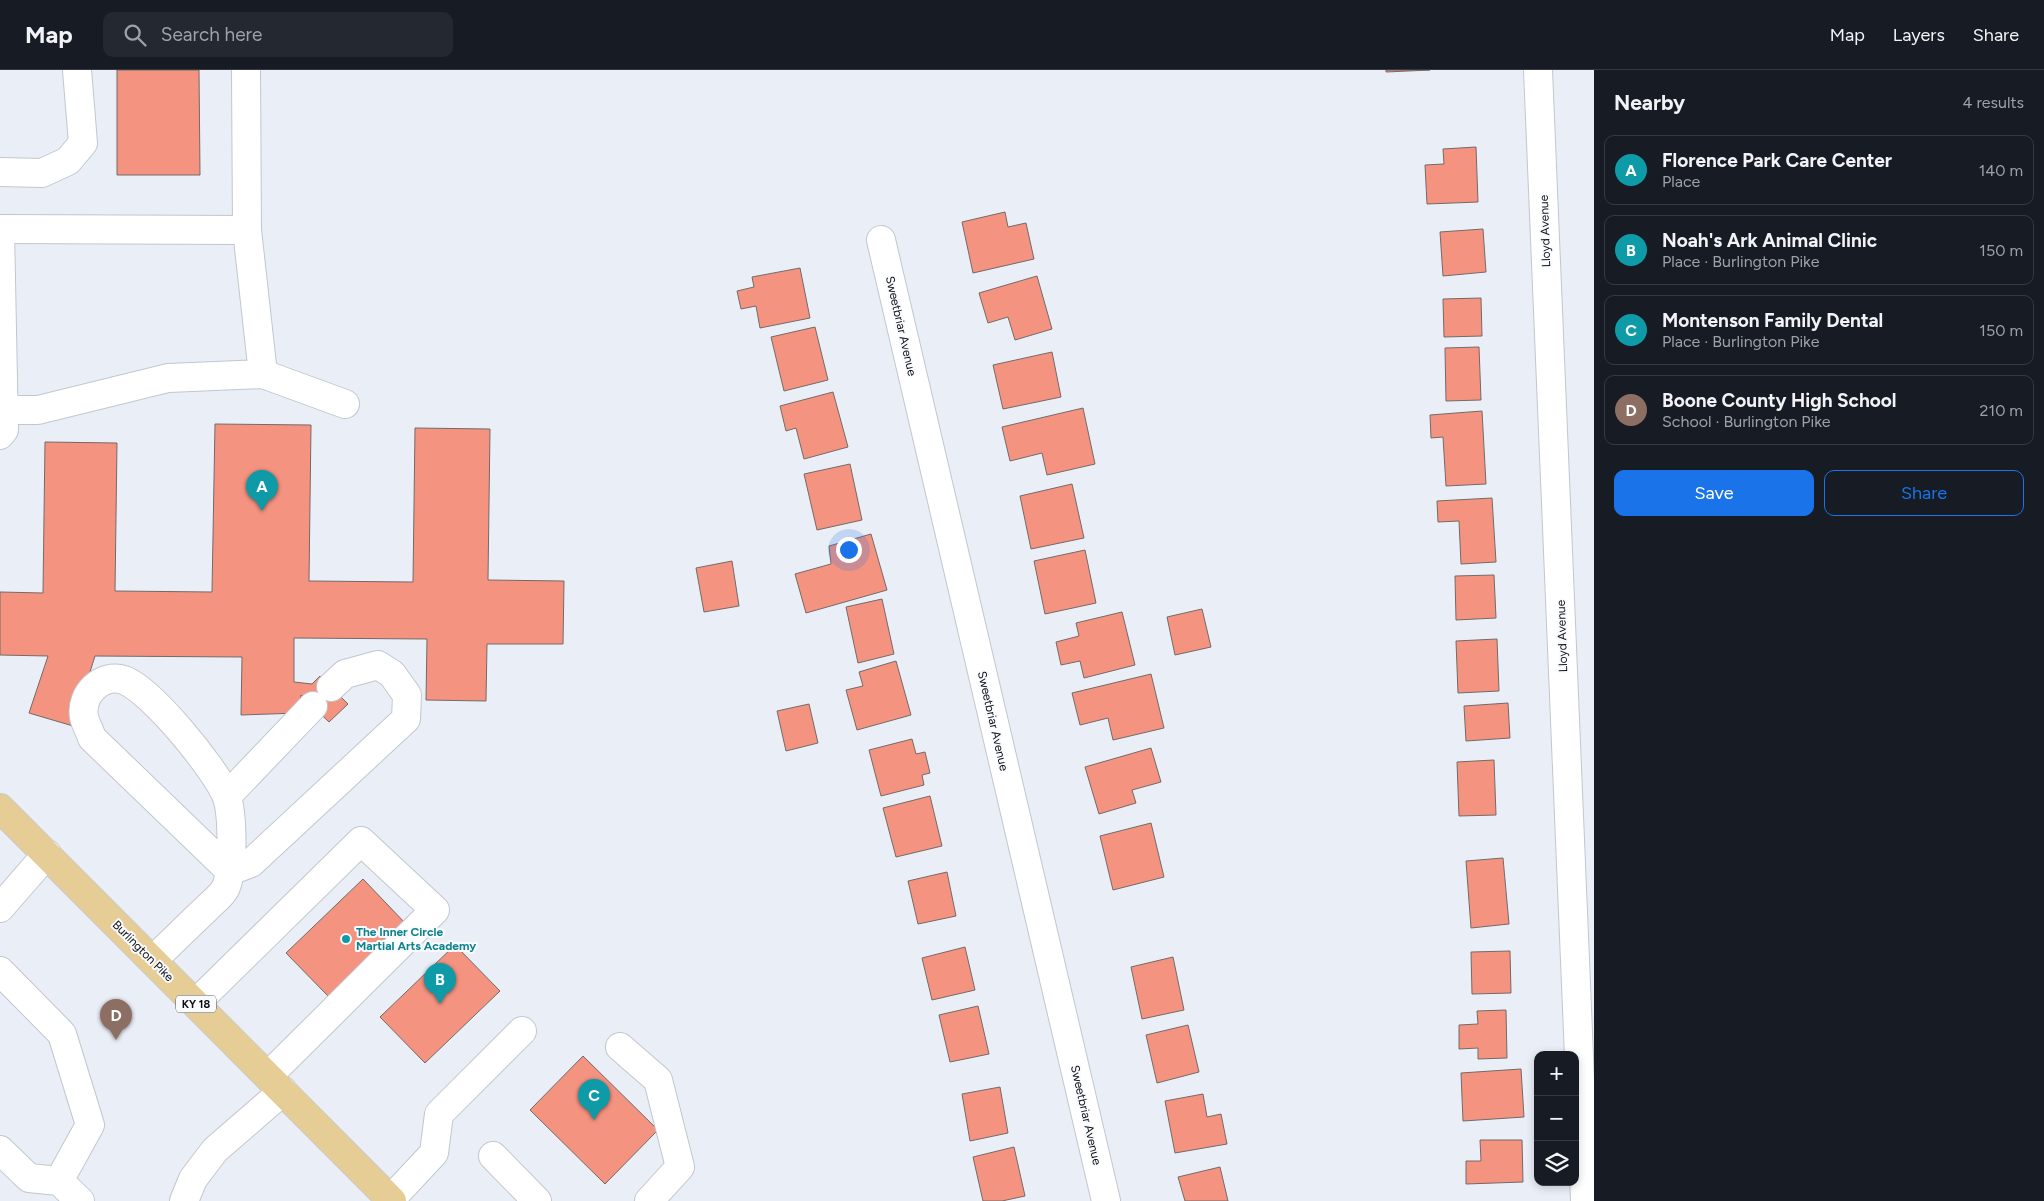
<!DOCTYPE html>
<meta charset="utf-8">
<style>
body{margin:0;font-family:Figtree,sans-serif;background:#242831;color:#f1f3f6}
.controls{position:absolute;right:15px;bottom:15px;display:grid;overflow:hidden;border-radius:10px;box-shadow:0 2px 8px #0003}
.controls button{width:45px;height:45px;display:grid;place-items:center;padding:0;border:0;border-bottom:1px solid #363941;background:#171b24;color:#f1f3f6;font:25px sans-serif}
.you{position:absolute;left:848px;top:479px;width:18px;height:18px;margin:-12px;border:4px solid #fff;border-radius:50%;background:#1a73e8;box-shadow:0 0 0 8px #1a73e833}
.badge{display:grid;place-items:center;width:32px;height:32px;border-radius:50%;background:#1a73e8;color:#fff;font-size:16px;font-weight:700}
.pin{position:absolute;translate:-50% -41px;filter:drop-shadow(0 1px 2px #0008)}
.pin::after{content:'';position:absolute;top:26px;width:18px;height:15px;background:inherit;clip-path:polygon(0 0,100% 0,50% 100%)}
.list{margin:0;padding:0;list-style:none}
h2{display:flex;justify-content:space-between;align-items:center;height:65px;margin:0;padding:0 20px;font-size:21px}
h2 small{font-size:16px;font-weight:400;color:#9ea1a6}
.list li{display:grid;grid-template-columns:32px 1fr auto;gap:15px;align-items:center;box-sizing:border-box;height:70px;margin:0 10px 10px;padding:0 10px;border:1px solid #363941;border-radius:10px}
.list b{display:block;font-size:19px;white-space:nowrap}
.list p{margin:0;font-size:16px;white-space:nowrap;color:#9ea1a6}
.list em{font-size:16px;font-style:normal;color:#9ea1a6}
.actions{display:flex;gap:10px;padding:15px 20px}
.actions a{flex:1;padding:11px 0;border:1px solid #1a73e8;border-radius:10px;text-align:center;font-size:18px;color:#1a73e8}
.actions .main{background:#1a73e8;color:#fff}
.icon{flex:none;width:28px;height:28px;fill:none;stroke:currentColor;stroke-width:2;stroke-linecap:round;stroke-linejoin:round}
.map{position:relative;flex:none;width:1594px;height:1131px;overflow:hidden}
header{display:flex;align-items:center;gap:30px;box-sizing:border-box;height:70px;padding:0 25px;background:#171b24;border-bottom:1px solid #363941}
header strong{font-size:24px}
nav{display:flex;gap:28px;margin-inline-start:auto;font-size:18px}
.search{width:350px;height:45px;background:#242831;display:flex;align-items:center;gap:12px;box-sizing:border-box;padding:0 18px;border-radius:10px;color:#9ea1a6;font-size:19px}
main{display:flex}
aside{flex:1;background:#171b24}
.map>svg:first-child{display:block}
</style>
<header>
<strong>Map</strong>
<div class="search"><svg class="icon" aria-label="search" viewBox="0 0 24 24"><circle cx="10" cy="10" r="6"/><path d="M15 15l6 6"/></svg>Search here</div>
<nav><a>Map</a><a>Layers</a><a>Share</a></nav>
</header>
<main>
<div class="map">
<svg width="1594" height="1131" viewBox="0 0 1594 1131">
<rect width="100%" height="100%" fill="#eaeef6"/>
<g fill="#f59381" stroke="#736a68">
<polygon points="117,0 199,0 200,105 117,105"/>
<polygon points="1386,0 1430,0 1386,2"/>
<polygon points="1476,77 1478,132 1427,134 1425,95 1444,94 1443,79"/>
<polygon points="1005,142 1008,157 1026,153 1034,189 973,203 962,152"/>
<polygon points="1483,159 1486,202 1443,206 1440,162"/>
<polygon points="800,198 810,248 760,258 756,236 741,239 737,221 754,217 752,207"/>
<polygon points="1037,206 1052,259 1015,270 1008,247 988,253 979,223"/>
<polygon points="1481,228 1482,266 1444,267 1443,229"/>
<polygon points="815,257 828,310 784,321 771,267"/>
<polygon points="1479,277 1481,330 1446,331 1445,278"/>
<polygon points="1052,282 1061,327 1003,339 993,295"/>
<polygon points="833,322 848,377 804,389 796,358 786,361 780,336"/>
<polygon points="1083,338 1095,394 1047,405 1042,383 1010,391 1002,357"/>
<polygon points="1482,341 1486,414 1446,416 1443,367 1431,368 1430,345"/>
<polygon points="215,354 311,355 309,511 413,512 415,358 490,359 488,510 564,511 563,574 487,574 486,631 426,630 427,569 294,568 294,612 312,614 320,606 348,634 329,652 301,625 299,643 241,645 242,587 95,586 73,656 29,643 48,586 0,585 0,522 43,523 45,372 117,373 115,521 212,522"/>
<polygon points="850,394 862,450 817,460 804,404"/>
<polygon points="1072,414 1084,468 1031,479 1020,426"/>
<polygon points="1492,428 1496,492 1461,494 1459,451 1438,452 1437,431"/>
<polygon points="871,464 887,520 806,543 795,504 831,494 829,476"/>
<polygon points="1085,480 1096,533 1045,544 1034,491"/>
<polygon points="732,491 739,536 704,542 696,498"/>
<polygon points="1494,505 1496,548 1456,550 1455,506"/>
<polygon points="882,529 894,584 858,593 846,537"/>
<polygon points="1202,539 1211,577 1175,585 1167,547"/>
<polygon points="1122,542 1135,595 1084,608 1080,591 1061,595 1056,572 1079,566 1076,553"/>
<polygon points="1497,569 1499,621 1458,623 1456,571"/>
<polygon points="896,591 911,645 857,660 846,620 863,616 859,602"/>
<polygon points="1151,604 1164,658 1113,670 1108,648 1080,655 1072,623"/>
<polygon points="1508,633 1510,668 1466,671 1464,636"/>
<polygon points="809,634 818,673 786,681 777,641"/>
<polygon points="912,669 916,684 925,682 930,703 922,705 924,715 881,726 869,680"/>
<polygon points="1151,678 1161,712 1132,720 1136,733 1099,744 1085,697"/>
<polygon points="1494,690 1496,745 1459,746 1457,692"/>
<polygon points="930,726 942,776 896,787 883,738"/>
<polygon points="1151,753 1164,807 1113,820 1100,766"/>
<polygon points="1503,788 1509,854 1471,858 1466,791"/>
<polygon points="947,802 956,846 918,854 908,811"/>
<polygon points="363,809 406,854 329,927 286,883"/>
<polygon points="455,875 500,921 425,993 380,947"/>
<polygon points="965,877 975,920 932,930 922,888"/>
<polygon points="1510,881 1511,923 1472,924 1471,882"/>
<polygon points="1173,887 1184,940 1142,949 1131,897"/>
<polygon points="978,936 989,984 950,992 939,945"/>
<polygon points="1506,940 1507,988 1478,989 1478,978 1459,979 1459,955 1478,954 1477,941"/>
<polygon points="1188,955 1199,1002 1157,1013 1146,965"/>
<polygon points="583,986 658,1060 605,1114 530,1040"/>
<polygon points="1521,999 1524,1047 1463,1051 1461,1003"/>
<polygon points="1000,1017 1008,1063 970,1071 962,1024"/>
<polygon points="1203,1024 1207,1047 1221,1044 1227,1074 1175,1083 1165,1031"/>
<polygon points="1480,1070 1522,1070 1523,1112 1466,1114 1466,1091 1481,1091"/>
<polygon points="1014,1077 1025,1126 1002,1131 983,1131 973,1087"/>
<polygon points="1220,1097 1228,1131 1185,1131 1178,1107"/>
</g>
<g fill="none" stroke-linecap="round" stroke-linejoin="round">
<defs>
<g id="minor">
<polyline points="1538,0 1585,1131"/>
<polyline points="0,102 42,103 68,91 83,73 77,0"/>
<polyline points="0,159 247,160 246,0"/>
<polyline points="881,170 1106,1131"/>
<polyline points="263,304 345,334"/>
<polyline points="4,340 38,340 168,308 263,304 247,160"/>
<polyline points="0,365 4,360 0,159"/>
<polyline points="227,726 313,636"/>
<polyline points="0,838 47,784"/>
<path d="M153,890C171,873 189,855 207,838C213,832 222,825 225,819C234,802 233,742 226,725C214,697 151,620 124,610C102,603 80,624 84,647C85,653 90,661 92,668L230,801L251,793L406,649L407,625L392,604L378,595L345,604L331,617"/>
<polyline points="0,901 62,964 90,1055 59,1111"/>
<polyline points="196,933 361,771 435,840 268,1006"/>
<polyline points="620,977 658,1010 680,1097 649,1131"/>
<polyline points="0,1080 29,1108 59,1111 80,1131"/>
<polyline points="493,1086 537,1131"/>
<polyline points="390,1130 434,1083 439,1044 522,961"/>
<polyline points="184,1131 193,1109 215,1080 283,1021"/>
</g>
<polyline id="major" points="0,738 392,1131"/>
</defs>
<use href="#minor" stroke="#c2c7ce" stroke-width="30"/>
<use href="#major" stroke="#cacacb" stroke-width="30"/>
<use href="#minor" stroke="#fff" stroke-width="28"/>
<use href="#major" stroke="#e6cd95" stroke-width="28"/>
</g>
<circle fill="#0f9aa8" stroke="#fafbff" stroke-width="2" cx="346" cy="869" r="5"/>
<g text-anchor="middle" stroke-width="4" stroke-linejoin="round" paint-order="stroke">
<rect fill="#fafbff" stroke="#56565a" stroke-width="1" x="176" y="925.5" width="40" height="17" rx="4"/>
<g font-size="11" font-weight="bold" fill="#0f1013">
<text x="196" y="938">KY 18</text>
</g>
<g font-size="12" fill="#0f1013" stroke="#fafbff">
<text transform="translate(1545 161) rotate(-92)" y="4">Lloyd Avenue</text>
<text transform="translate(901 256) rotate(77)" y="4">Sweetbriar Avenue</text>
<text transform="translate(1562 566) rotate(-92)" y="4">Lloyd Avenue</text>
<text transform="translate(993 651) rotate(77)" y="4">Sweetbriar Avenue</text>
<text transform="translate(143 881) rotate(45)" y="4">Burlington Pike</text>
<text transform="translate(1086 1045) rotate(77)" y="4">Sweetbriar Avenue</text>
</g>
<g font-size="12" font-weight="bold" fill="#0d838f" stroke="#fafbff" text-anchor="start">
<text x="356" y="866">The Inner Circle<tspan x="356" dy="14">Martial Arts Academy</tspan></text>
</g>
</g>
</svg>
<div class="controls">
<button>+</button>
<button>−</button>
<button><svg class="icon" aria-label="layers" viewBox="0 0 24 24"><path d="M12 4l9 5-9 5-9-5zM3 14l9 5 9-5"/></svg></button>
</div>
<div class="you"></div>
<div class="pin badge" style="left:262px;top:441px;background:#0f9aa8">A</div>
<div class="pin badge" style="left:440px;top:934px;background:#0f9aa8">B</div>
<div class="pin badge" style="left:594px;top:1050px;background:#0f9aa8">C</div>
<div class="pin badge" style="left:116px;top:970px;background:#8d6e63">D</div>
</div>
<aside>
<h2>Nearby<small>4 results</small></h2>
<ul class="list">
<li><span class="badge" style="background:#0f9aa8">A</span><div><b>Florence Park Care Center</b><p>Place</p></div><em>140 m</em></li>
<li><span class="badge" style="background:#0f9aa8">B</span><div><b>Noah's Ark Animal Clinic</b><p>Place · Burlington Pike</p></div><em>150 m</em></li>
<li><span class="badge" style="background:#0f9aa8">C</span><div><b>Montenson Family Dental</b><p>Place · Burlington Pike</p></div><em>150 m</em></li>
<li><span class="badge" style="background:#8d6e63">D</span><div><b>Boone County High School</b><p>School · Burlington Pike</p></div><em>210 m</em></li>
</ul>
<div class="actions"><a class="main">Save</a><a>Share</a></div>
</aside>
</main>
